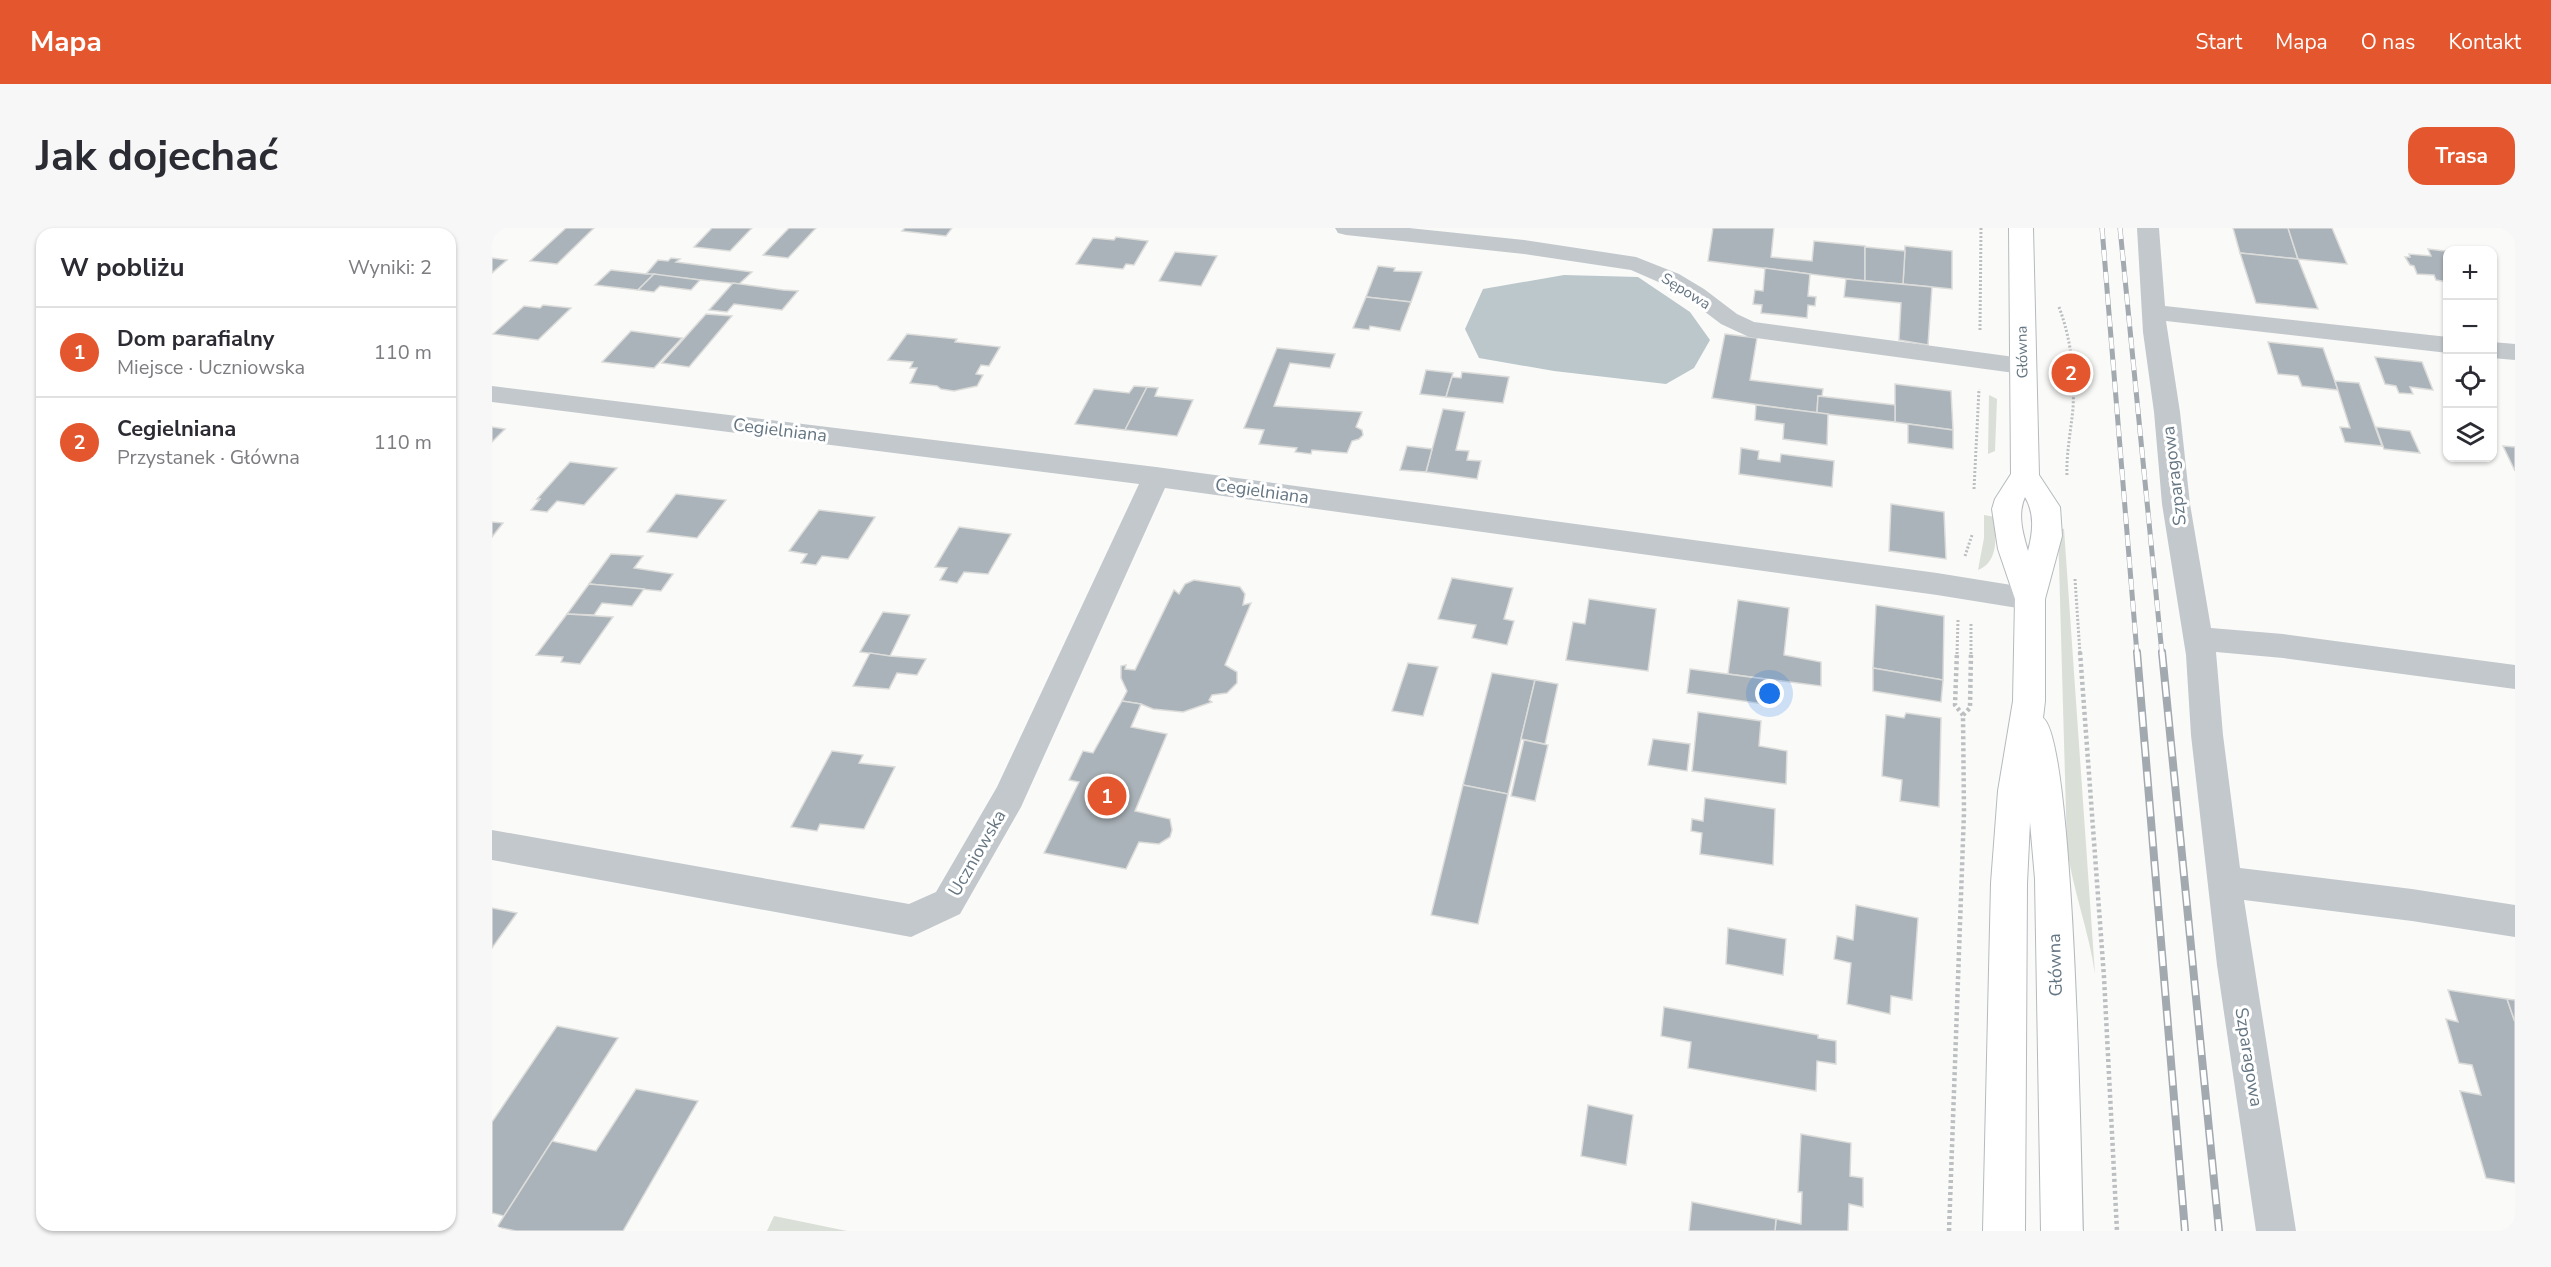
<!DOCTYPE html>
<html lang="pl">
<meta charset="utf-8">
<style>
body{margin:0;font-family:"Nunito Sans",sans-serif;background:#f7f7f7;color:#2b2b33}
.controls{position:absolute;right:18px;top:18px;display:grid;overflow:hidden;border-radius:12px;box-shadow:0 2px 4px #0004}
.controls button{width:54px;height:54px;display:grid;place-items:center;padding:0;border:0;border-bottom:2px solid #e1e1e2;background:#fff;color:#2b2b33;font:30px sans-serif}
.you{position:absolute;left:1278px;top:466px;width:21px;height:21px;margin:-15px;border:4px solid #fff;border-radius:50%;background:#1a73e8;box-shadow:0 0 0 9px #1a73e833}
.badge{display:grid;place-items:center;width:39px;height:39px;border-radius:50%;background:#e4572e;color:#fff;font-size:20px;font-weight:700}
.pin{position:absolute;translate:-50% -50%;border:3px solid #fff;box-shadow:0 2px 6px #0006}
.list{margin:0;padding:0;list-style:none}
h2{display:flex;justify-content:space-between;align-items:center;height:78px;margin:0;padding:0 24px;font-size:26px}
h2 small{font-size:20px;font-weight:400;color:#7c7c81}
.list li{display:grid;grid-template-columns:39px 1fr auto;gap:18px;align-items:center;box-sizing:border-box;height:90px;padding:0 24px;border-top:2px solid #e1e1e2}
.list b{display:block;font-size:22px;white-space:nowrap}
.list p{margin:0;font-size:20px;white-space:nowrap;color:#7c7c81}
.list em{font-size:20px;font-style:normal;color:#7c7c81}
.icon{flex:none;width:33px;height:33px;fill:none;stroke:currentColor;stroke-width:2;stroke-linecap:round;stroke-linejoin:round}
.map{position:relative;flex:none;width:2023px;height:1003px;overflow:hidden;border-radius:18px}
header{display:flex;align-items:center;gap:36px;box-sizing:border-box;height:84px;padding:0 30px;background:#e4572e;color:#fff}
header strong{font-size:28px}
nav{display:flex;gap:33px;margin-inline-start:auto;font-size:21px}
.intro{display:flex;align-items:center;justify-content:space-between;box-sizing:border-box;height:144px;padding:0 36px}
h1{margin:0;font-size:42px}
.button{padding:15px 27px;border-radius:18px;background:#e4572e;color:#fff;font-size:21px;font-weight:700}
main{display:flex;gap:36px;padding:0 36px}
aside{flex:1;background:#fff;border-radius:18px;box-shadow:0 2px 4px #0004}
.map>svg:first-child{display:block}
</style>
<header>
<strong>Mapa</strong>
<nav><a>Start</a><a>Mapa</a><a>O nas</a><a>Kontakt</a></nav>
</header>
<div class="intro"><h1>Jak dojechać</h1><a class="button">Trasa</a></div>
<main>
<aside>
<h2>W pobliżu<small>Wyniki: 2</small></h2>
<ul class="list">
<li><span class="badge">1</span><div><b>Dom parafialny</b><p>Miejsce · Uczniowska</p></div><em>110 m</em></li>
<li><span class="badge">2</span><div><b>Cegielniana</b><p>Przystanek · Główna</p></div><em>110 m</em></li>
</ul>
</aside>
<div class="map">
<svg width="2023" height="1003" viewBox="0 0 2023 1003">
<rect width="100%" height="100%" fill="#fafaf8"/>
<g fill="#dadfd7">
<polygon points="1497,167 1505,171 1503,223 1496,226"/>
<path d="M1492,287L1503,289C1503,308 1508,333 1486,342L1492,310Z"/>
<path d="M1566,300L1572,301L1603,746C1597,703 1581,663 1575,620Z"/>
<polygon points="282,988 355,1003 275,1003"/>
</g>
<polygon fill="#bbc7cb" points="1072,47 1146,49 1198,84 1218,112 1202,140 1174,156 1062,143 987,130 973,101 991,61"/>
<g fill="#aab3b9" stroke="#dcdcda" stroke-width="1.5">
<polygon points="74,0 102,0 65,36 38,33"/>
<polygon points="220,0 260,0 238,23 202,19"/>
<polygon points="297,0 324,0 296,30 271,27"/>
<polygon points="413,0 460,0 454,8 410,3"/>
<polygon points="1221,0 1282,0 1279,29 1320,33 1322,13 1373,18 1373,53 1216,33"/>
<polygon points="1741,0 1796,0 1806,31 1748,25"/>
<polygon points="1796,0 1840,0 1855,36 1806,31"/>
<polygon points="624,9 656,13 642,37 634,36 631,41 584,36 601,10 622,12"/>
<polygon points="1413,18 1460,23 1460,61 1411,56"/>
<polygon points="1373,19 1413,23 1411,56 1373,53"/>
<polygon points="1936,21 1953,23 1956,26 1956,54 1944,52 1942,47 1925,46 1922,38 1918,37 1913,29 1918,29 1917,26 1939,28"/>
<polygon points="683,24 725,28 709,58 667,53"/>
<polygon points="1748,25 1806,31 1826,81 1764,75"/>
<polygon points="0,30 15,32 0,45"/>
<polygon points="179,30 188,31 184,34 260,44 247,56 154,46 166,32 176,33"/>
<polygon points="886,38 903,40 902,43 930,44 919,74 874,69"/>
<polygon points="1273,40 1318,46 1316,68 1324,69 1323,78 1316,77 1315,90 1269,85 1270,77 1261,76 1263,62 1271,63"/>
<polygon points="119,42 154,46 162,46 146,62 103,57"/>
<polygon points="162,46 208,52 199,62 168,58 162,64 146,62"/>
<polygon points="1354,51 1440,59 1436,117 1407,112 1409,75 1352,69"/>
<polygon points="241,55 291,62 306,63 290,82 242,76 235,84 217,82"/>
<polygon points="874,69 919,74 908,103 878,98 877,102 861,100"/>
<polygon points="51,77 79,80 46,112 1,106 32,78 48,80"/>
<polygon points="214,86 240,88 197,139 170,135"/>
<polygon points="139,103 190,110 162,140 110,134"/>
<polygon points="415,106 465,111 463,114 508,119 497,138 489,137 484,146 491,147 485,158 462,163 449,161 445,158 418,155 425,140 418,140 421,134 396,132"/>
<polygon points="1233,106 1265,110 1258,152 1331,161 1330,168 1326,168 1325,185 1220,170"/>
<polygon points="1776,114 1831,120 1846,162 1810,158 1806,148 1786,146"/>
<polygon points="785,120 843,126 838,140 798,135 782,178 870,184 864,199 870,202 871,207 867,211 860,213 855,225 820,222 819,226 803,224 805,220 767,216 772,202 752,200"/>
<polygon points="1883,129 1930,134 1941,162 1918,159 1921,166 1907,165 1904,158 1893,156"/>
<polygon points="934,142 961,145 954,169 928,166"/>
<polygon points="970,144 1017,149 1011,175 954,169 960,149 969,150"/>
<polygon points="1843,153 1867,155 1890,218 1853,214 1848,199 1858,200"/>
<polygon points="1403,156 1459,163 1461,202 1403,194"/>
<polygon points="642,158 655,159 633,202 583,196 602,161 637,165"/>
<polygon points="655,159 666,160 663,168 701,172 685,208 633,202"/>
<polygon points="1326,168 1403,177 1403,194 1325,185"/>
<polygon points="1264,177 1336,186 1335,217 1291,211 1292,196 1263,192"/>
<polygon points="951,181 973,184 964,222 977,223 975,232 989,233 985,251 934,244"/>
<polygon points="1416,196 1461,202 1461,221 1416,215"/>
<polygon points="0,199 13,201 0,214"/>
<polygon points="1884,199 1918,203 1928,225 1892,221"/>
<polygon points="915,218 940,221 934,244 908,242"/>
<polygon points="2011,218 2023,219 2023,243"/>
<polygon points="1249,220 1267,223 1266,231 1288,234 1289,226 1342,233 1340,259 1247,246"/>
<polygon points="78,234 125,240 92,277 65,273 55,284 39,282 48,271 45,271"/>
<polygon points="184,266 234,272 205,310 155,304"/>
<polygon points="1399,276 1452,284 1454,331 1397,323"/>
<polygon points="327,282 383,289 356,331 330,328 324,337 309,335 315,326 297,323"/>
<polygon points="0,294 11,295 0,309"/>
<polygon points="467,299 519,306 496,346 472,344 465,355 448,352 455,340 443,339"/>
<polygon points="119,326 151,328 142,340 181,346 169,363 97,356"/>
<polygon points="960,350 1021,360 1012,391 1022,393 1015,417 980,410 984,397 946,391"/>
<polygon points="702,352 748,359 753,366 751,377 759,375 733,437 745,444 745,455 735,465 720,467 717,472 720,474 691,484 661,481 649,476 630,473 635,463 629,450 629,438 634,437 633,441 643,442 682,362 687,366 693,356"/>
<polygon points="97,356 152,361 140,378 110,375 102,387 75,386"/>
<polygon points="1097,371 1164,381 1156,443 1074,432 1081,394 1093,396"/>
<polygon points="1246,372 1297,380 1292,427 1329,434 1329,458 1236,446"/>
<polygon points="1384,377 1452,388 1451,452 1381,440"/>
<polygon points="391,384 418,387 398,428 368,424"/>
<polygon points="75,386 121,389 88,436 69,434 71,429 44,427"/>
<polygon points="378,425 398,428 434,431 425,447 405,445 397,461 361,458"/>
<polygon points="916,435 946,439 931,488 900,483"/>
<polygon points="1381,440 1451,452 1449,474 1381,463"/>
<polygon points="1198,441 1280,452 1279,477 1195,465"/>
<polygon points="1000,445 1043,452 1016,566 971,557"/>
<polygon points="1043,452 1066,456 1053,516 1029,511"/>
<polygon points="630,473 649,476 639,499 675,506 643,583 678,591 680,602 678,609 667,616 647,614 634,641 552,625 587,554 577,552 591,523 601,525"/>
<polygon points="1206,484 1269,493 1267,518 1295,523 1294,556 1200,543"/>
<polygon points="1414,485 1449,490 1447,579 1408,573 1410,552 1390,548 1394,487 1412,490"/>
<polygon points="1161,511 1198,516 1195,543 1156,537"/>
<polygon points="1032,512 1056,517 1043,573 1019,568"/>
<polygon points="340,523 371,527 367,535 403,539 372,601 328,596 325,603 299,599"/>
<polygon points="971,557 1016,566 986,696 939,687"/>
<polygon points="1213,570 1283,581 1281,637 1208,626 1210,605 1199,603 1200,591 1211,593"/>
<polygon points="1364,677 1426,690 1420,772 1399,768 1398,786 1355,776 1359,735 1342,731 1345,708 1361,712"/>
<polygon points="0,680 25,685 0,720"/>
<polygon points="1236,700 1294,711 1291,747 1234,736"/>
<polygon points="1956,762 2015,771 2023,794 2023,955 1994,950 1968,863 1989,867 1980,837 1967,835 1954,791 1966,794"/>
<polygon points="2015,771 2023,772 2023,794"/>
<polygon points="1172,779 1326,807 1326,810 1344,813 1344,836 1325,833 1324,863 1196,840 1199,814 1169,808"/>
<polygon points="65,798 126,810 12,988 0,985 0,894"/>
<polygon points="144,861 206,873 131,1003 24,1003 5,999 60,913 104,923"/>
<polygon points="1096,877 1141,887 1134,937 1089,928"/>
<polygon points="1309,906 1359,915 1358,948 1371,950 1371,979 1357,976 1356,1003 1283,1003 1284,991 1309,996 1310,964 1306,964"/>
<polygon points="1200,974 1284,991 1283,1003 1197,1003"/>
</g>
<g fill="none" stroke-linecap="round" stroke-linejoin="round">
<defs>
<path id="primary" d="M1517,0H1541L1547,247L1568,279L1570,308L1553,371V473L1551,490C1583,511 1589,940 1591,1003H1549L1543,651L1538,594L1535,655L1533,1003H1491L1499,655L1506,563L1521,473L1523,371L1506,321L1500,281L1503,271L1519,246ZM1533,269C1543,286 1541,304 1536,323C1531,306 1525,286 1533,269Z"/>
</defs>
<use href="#primary" stroke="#b5babe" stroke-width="2"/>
<g stroke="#bbbfc2" stroke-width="3" stroke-dasharray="2 2" stroke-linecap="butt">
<path d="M1567,79C1579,111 1583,145 1581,180C1579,203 1574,225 1575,249"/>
<polyline points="1488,102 1489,0"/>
<polyline points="1482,261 1487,161"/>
<polyline points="1473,328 1480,307"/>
<polyline points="1583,351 1588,426"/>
<polyline points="1465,426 1466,392"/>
<polyline points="1479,426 1479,395"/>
</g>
<g stroke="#bbbfc2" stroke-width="4.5" stroke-dasharray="3 3" stroke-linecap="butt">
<polyline points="1588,424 1612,749 1625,1003"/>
<polyline points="1471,487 1478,480 1479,424"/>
<polyline points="1457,1003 1472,584 1471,487 1463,477 1465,424"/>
</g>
<g fill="#c3c8cc" fill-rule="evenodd">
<polygon points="843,0 917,0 1032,12 1144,29 1187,46 1212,61 1245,86 1262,94 1530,130 1539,132 1542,138 1539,144 1530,146 1257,109 1229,96 1196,71 1171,56 1139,42 1032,26 854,7 846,5"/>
<polygon points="1645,0 1667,0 1673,78 1956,109 1956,125 1674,93 1688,184 1698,276 1719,400 1791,406 2023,437 2023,461 1791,430 1724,424 1731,507 1748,640 1920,661 2023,677 2023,709 1920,693 1752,672 1804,1003 1764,1003 1725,737 1699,507 1694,427 1670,276 1662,184 1651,104"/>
<polygon points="2000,114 2023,116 2023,132 2000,130"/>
<polygon points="0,158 664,239 1445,345 1538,360 1548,363 1553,371 1548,379 1538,382 1445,367 673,260 529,579 468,686 419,709 0,632 0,602 417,676 444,664 505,559 647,256 0,174"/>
</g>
<use href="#primary" fill="#fff" fill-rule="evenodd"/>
<defs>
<g id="rail-far1">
<polyline points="1610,0 1645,426"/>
<polyline points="1628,0 1670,426"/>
</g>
<g id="rail">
<polyline points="1645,424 1693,1003"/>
<polyline points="1670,424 1727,1003"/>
</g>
</defs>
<use href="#rail-far1" stroke="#a2aab0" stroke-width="5"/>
<use href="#rail" stroke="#a2aab0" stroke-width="8"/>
<use href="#rail-far1" stroke="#fff" stroke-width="4" stroke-dasharray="11" stroke-linecap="butt"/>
<use href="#rail" stroke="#fff" stroke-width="5" stroke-dasharray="15" stroke-linecap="butt"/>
</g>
<g text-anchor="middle" stroke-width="6" stroke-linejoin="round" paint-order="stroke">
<g font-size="15" fill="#657683" stroke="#fff">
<text transform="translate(1194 63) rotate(32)" y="5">Sępowa</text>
<text transform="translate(1530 124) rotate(-91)" y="5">Główna</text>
</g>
<g font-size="18" fill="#657683" stroke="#fff">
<text transform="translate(288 202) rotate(7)" y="6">Cegielniana</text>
<text transform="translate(1682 248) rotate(-97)" y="6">Szparagowa</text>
<text transform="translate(770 263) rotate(8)" y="6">Cegielniana</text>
<text transform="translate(485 625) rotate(-60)" y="6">Uczniowska</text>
<text transform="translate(1563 737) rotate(-92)" y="6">Główna</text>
<text transform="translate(1757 829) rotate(81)" y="6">Szparagowa</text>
</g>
</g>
</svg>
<div class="controls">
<button>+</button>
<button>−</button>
<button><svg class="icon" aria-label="locate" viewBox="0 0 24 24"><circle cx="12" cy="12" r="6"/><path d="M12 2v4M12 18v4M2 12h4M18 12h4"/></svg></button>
<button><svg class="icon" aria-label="layers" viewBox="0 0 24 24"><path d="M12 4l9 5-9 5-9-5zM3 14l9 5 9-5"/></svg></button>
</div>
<div class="you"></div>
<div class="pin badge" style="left:615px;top:568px">1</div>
<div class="pin badge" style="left:1579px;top:145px">2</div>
</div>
</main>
